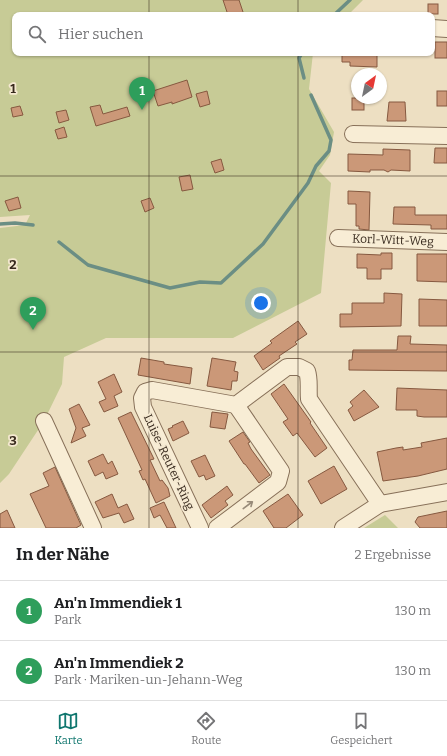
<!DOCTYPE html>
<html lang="de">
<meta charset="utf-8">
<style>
body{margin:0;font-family:Bitter,serif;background:#f2f2f2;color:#202124}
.compass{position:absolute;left:351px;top:68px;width:36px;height:36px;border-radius:50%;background:#fff;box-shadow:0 1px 3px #0004;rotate:33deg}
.you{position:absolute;left:261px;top:303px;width:14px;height:14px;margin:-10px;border:3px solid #fff;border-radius:50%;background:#1a73e8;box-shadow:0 0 0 6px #1a73e833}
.badge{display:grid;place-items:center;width:26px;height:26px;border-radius:50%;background:#0f766e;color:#fff;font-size:13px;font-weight:700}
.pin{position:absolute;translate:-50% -33px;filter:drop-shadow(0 1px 2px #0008)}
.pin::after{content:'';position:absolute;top:21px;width:14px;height:12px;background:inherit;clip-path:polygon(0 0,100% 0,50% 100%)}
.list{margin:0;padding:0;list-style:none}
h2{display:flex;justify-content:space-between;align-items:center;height:52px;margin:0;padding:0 16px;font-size:17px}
h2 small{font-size:13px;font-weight:400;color:#757577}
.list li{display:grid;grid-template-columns:26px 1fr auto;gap:12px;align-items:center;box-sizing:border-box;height:60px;padding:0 16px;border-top:1px solid #e0e0e0}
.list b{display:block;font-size:15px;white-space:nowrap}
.list p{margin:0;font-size:13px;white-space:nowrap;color:#757577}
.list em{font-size:13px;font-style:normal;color:#757577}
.icon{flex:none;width:22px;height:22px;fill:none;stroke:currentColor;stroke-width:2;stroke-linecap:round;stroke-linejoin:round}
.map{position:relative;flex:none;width:447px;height:528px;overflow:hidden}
.search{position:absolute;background:#fff;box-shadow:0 1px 3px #0004;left:12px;right:12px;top:12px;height:44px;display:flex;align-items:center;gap:10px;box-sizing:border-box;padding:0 14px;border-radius:8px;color:#757577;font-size:15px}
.sheet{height:172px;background:#fff}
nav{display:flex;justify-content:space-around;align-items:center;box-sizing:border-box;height:56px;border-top:1px solid #e0e0e0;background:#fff;font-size:11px;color:#757577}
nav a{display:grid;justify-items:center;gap:2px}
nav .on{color:#0f766e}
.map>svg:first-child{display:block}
</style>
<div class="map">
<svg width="447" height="528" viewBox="0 0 447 528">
<rect width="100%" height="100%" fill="#eddfc2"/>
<g fill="#c7cb96">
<polygon points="0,0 363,0 348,15 15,15 15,53 313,53 309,89 334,132 330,155 319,171 331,183 321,293 233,338 106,338 64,357 62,384 44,421 9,474 0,483 0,228 25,225 30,215 0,217"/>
<polygon points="385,515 398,528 364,528"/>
</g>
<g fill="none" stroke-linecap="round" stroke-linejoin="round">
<g stroke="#6b8e84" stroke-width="3.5">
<polyline points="334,15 350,0"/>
<polyline points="302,53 299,58 304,78"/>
<polyline points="0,224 15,223 33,225"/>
<polyline points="59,242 88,265 170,288 200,282 221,283 263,244 308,183 316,166 329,151 331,140 311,95"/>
</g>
</g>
<g fill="#cb9878" stroke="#865940">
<polygon points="223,0 239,0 244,15 228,15"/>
<rect x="428" y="4" width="10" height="10"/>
<rect x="435" y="42" width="12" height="16"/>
<polygon points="342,53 377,53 377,67 350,66 350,62 342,62"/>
<polygon points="187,80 192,97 172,104 172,102 158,106 153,91"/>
<polygon points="207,91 210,104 200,107 196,94"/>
<rect x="437" y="91" width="10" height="15"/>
<rect x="352" y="98" width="12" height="12"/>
<polygon points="389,102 405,102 406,121 387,121"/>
<polygon points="100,105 103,114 127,107 130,116 96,126 90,107"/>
<polygon points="20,106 23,115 13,117 11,108"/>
<polygon points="66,110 69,120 59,123 56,112"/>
<polygon points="64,127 67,137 58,139 55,130"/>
<polygon points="435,148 447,148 447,163 434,163"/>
<polygon points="383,149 410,150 410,171 391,170 388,172 384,170 370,170 370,172 348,171 348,154 383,155"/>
<polygon points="221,159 224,170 215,173 211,162"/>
<polygon points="190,175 193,189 182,191 179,177"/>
<polygon points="348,191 370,192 369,230 359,229 359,226 356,226 356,204 348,204"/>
<polygon points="18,197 21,208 9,211 5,201"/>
<polygon points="150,198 154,208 145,212 141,201"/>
<polygon points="394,207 415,207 415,215 447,215 447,229 431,229 431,225 393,224"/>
<polygon points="381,253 392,253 392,269 381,269 381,279 367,279 367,268 357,268 357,254 381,255"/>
<polygon points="417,254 447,254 447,282 417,281"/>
<polygon points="384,293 402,294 401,326 340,327 340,314 352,314 352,303 384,303"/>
<polygon points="419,299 447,300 447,326 419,326"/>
<polygon points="298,321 307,334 295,342 297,344 279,356 280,358 263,370 254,356 272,343 270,341"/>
<polygon points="398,336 411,336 410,344 447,345 447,371 349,370 349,360 352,360 353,350 397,350"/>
<polygon points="141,358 164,362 164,364 192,368 190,384 138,375"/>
<polygon points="212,358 236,362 234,371 238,372 237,381 232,381 231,390 207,386"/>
<polygon points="114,374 122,392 114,396 118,406 104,412 99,402 106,399 98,382"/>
<polygon points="284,384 311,422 310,423 327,448 315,457 297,433 293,436 283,422 288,419 271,394"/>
<polygon points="397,388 447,390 447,417 424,417 417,416 417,410 396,410"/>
<polygon points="364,390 379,407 354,421 348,410 353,406 350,402"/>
<polygon points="79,404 90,425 82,428 86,436 71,443 76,428 69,409"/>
<polygon points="131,412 154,459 150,460 160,481 162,480 168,488 170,496 156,503 145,479 143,480 139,471 142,470 118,418"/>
<polygon points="212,412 228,414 225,429 210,427"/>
<polygon points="183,421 189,433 173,441 168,429 173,427 172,426"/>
<polygon points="243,432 250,442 248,443 251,449 270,475 259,483 245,464 244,464 229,441"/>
<polygon points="447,438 447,469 418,476 383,481 377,452 396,448 403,447 403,450 422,447 421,443"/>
<polygon points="103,454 108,464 112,461 118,474 106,479 103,472 95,476 88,461"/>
<polygon points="205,455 215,476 206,480 204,475 199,477 191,461"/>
<polygon points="334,466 347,489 321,504 308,481"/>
<polygon points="55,467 81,525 76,528 46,528 30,494 49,486 43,473"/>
<polygon points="227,486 233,495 225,501 228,505 211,518 202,505"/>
<polygon points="112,494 118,508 127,504 134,519 124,523 119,513 103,518 95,502"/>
<polygon points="288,494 303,515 286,528 274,528 263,511"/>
<polygon points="164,502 176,528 167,528 160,515 154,518 150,508"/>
<polygon points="7,510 15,528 0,528 0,514"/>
<polygon points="447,511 447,528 420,528 415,522 418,517"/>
</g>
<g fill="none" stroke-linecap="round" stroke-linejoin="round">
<defs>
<g id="minor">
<polyline points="432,28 447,29"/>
<polyline points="353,134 447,136"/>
<path id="s1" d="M338,238L447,242"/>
<polyline points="44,421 93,528"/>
<path d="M200,528L143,407L142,398L145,392L152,390L236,405L287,367H299L307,371C310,380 308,389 309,399L380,504"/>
<polyline points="217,528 278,482 281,471 236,405"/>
<polyline points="343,528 380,504 447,492"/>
</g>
</defs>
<use href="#minor" stroke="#877059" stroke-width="18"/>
<use href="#minor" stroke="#f8edd5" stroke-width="16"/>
</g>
<defs><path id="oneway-shaft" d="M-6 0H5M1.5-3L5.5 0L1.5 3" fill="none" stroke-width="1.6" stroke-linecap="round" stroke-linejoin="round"/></defs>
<use stroke="#988b79" href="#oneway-shaft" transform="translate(248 505) rotate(-37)"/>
<path fill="none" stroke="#37291d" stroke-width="1" stroke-opacity="0.55" d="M149,0V15M298,0V15M149,53V528M298,53V528M0,176H447M0,352H447"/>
<g text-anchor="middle" stroke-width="3.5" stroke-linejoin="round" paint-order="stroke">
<g font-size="12" fill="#37291d" stroke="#f5e9d1">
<text dy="4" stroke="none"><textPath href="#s1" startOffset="55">Korl-Witt-Weg</textPath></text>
<text transform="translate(169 462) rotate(65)" y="4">Luise-Reuter-Ring</text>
</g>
</g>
<g font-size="13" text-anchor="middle" font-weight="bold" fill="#37291d" stroke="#f5e9d1" stroke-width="3.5" stroke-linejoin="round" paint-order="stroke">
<text x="13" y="93">1</text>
<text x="13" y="269">2</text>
<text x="13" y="445">3</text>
</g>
</svg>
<svg class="compass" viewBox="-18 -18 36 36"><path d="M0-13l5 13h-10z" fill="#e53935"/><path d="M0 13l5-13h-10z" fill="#757577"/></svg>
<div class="you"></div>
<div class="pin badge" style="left:142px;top:110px;background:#2e9e5b">1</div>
<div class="pin badge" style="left:33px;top:330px;background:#2e9e5b">2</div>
<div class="search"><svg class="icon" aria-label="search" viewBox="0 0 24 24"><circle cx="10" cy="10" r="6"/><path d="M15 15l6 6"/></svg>Hier suchen</div>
</div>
<section class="sheet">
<h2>In der Nähe<small>2 Ergebnisse</small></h2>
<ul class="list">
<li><span class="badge" style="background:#2e9e5b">1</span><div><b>An'n Immendiek 1</b><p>Park</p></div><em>130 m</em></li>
<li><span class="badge" style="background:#2e9e5b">2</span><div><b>An'n Immendiek 2</b><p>Park · Mariken-un-Jehann-Weg</p></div><em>130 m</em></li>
</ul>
</section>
<nav>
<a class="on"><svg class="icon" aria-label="map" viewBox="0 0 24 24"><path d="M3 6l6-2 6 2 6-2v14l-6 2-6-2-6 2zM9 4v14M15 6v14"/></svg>Karte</a>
<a><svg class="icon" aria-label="directions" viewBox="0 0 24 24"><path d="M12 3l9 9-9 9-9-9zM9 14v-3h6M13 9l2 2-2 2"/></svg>Route</a>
<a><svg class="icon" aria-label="saved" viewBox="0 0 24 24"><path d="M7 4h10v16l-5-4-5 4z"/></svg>Gespeichert</a>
</nav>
